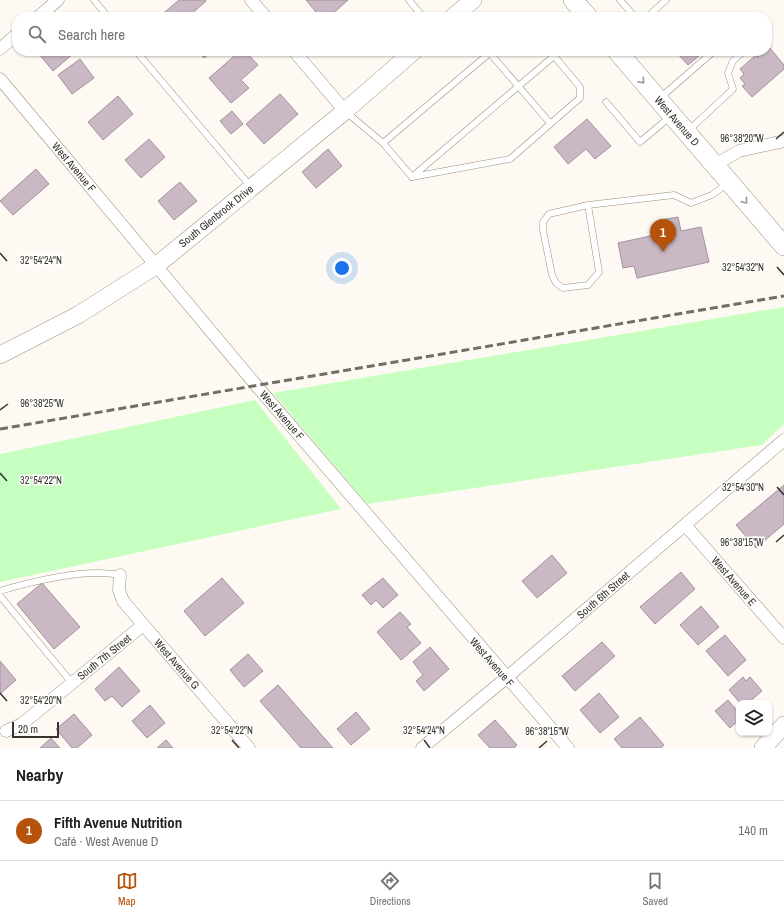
<!DOCTYPE html>
<meta charset="utf-8">
<style>
body{margin:0;font-family:"Archivo Narrow",sans-serif;background:#f2f2f2;color:#202124}
.controls{position:absolute;right:12px;bottom:12px;display:grid;overflow:hidden;border-radius:8px;box-shadow:0 1px 3px #0004}
.controls button{width:36px;height:36px;display:grid;place-items:center;padding:0;border:0;border-bottom:1px solid #e0e0e0;background:#fff;color:#202124;font:20px sans-serif}
.scale{position:absolute;left:12px;bottom:10px;width:47px;box-sizing:border-box;padding-left:4px;border:2px solid #37332d;border-top:0;font-size:11px;line-height:14px;white-space:nowrap;color:#37332d;-webkit-text-stroke:3px #fff;paint-order:stroke}
.you{position:absolute;left:342px;top:268px;width:14px;height:14px;margin:-10px;border:3px solid #fff;border-radius:50%;background:#1a73e8;box-shadow:0 0 0 6px #1a73e833}
.badge{display:grid;place-items:center;width:26px;height:26px;border-radius:50%;background:#b45309;color:#fff;font-size:13px;font-weight:700}
.pin{position:absolute;translate:-50% -33px;filter:drop-shadow(0 1px 2px #0008)}
.pin::after{content:'';position:absolute;top:21px;width:14px;height:12px;background:inherit;clip-path:polygon(0 0,100% 0,50% 100%)}
.list{margin:0;padding:0;list-style:none}
h2{display:flex;justify-content:space-between;align-items:center;height:52px;margin:0;padding:0 16px;font-size:17px}
h2 small{font-size:13px;font-weight:400;color:#757577}
.list li{display:grid;grid-template-columns:26px 1fr auto;gap:12px;align-items:center;box-sizing:border-box;height:60px;padding:0 16px;border-top:1px solid #e0e0e0}
.list b{display:block;font-size:15px;white-space:nowrap}
.list p{margin:0;font-size:13px;white-space:nowrap;color:#757577}
.list em{font-size:13px;font-style:normal;color:#757577}
.icon{flex:none;width:22px;height:22px;fill:none;stroke:currentColor;stroke-width:2;stroke-linecap:round;stroke-linejoin:round}
.map{position:relative;flex:none;width:784px;height:748px;overflow:hidden}
.search{position:absolute;background:#fff;box-shadow:0 1px 3px #0004;left:12px;right:12px;top:12px;height:44px;display:flex;align-items:center;gap:10px;box-sizing:border-box;padding:0 14px;border-radius:16px;color:#757577;font-size:15px}
.sheet{height:112px;background:#fff}
nav{display:flex;justify-content:space-around;align-items:center;box-sizing:border-box;height:56px;border-top:1px solid #e0e0e0;background:#fff;font-size:11px;color:#757577}
nav a{display:grid;justify-items:center;gap:2px}
nav .on{color:#b45309}
.map>svg:first-child{display:block}
</style>
<div class="map">
<svg width="784" height="748" viewBox="0 0 784 748">
<rect width="100%" height="100%" fill="#fefaf3"/>
<g fill="#c7ffc0">
<polygon points="784,307 784,424 762,445 367,504 273,393"/>
<polygon points="255,400 341,509 0,582 0,454"/>
</g>
<g fill="#cab9c5" stroke="#a2929e">
<polygon points="179,0 205,0 206,1 188,17 159,17"/>
<polygon points="306,0 348,0 329,17 320,17"/>
<polygon points="769,47 784,65 784,69 752,97 742,86 745,84 740,78 744,74 740,69 756,55 758,57 767,51"/>
<polygon points="42,51 73,51 74,53 53,71 39,54"/>
<polygon points="198,51 213,51 204,58"/>
<polygon points="240,51 245,51 258,65 241,80 249,88 231,103 209,78"/>
<polygon points="675,51 705,51 688,65"/>
<polygon points="80,59 94,78 72,94 58,75"/>
<polygon points="280,94 298,114 264,144 246,124"/>
<polygon points="118,96 133,114 103,140 88,122"/>
<polygon points="232,111 243,124 231,134 220,121"/>
<polygon points="587,119 611,146 595,159 586,149 568,164 554,147"/>
<polygon points="149,139 165,157 141,178 125,160"/>
<polygon points="328,149 342,166 316,188 302,172"/>
<polygon points="36,169 49,184 13,215 0,201"/>
<polygon points="180,182 197,201 174,220 158,201"/>
<polygon points="678,217 681,231 701,227 709,262 637,278 634,266 623,268 618,243 664,233 661,220"/>
<polygon points="784,485 784,524 756,548 736,525"/>
<polygon points="552,555 567,573 537,598 522,581"/>
<polygon points="681,572 695,589 655,624 640,607"/>
<polygon points="222,578 244,603 205,636 184,611"/>
<polygon points="383,578 398,595 383,608 376,600 371,605 362,595"/>
<polygon points="42,583 80,627 54,649 17,604"/>
<polygon points="701,606 719,627 698,645 680,625"/>
<polygon points="400,612 411,624 407,627 421,643 401,660 377,632"/>
<polygon points="725,635 746,660 728,676 706,651"/>
<polygon points="602,642 615,656 575,691 562,676"/>
<polygon points="430,647 449,669 424,691 416,681 423,675 413,662"/>
<polygon points="248,654 263,671 244,687 230,670"/>
<polygon points="0,661 16,680 0,694"/>
<polygon points="119,667 140,691 122,707 112,696 105,701 95,689"/>
<polygon points="743,677 746,681 750,677 762,691 748,703 740,703 729,690"/>
<polygon points="278,685 333,748 301,748 260,701"/>
<polygon points="599,693 619,717 600,733 580,710"/>
<polygon points="728,700 739,713 739,720 730,728 715,711"/>
<polygon points="150,705 165,723 147,738 132,721"/>
<polygon points="356,712 370,729 351,745 337,729"/>
<polygon points="74,714 92,735 77,748 72,748 56,729"/>
<polygon points="640,717 664,745 661,748 622,748 614,739"/>
<polygon points="495,720 517,745 514,748 490,748 478,735"/>
<polygon points="51,738 60,748 40,748"/>
<polygon points="166,740 173,748 157,748"/>
</g>
<g fill="none" stroke-linecap="round" stroke-linejoin="round">
<defs>
<g id="lane">
<polyline points="94,0 108,17"/>
<polyline points="409,0 423,17"/>
<polyline points="620,0 635,17"/>
<polyline points="647,17 666,0"/>
<polyline points="136,51 251,187"/>
<polyline points="488,51 550,123"/>
<polyline points="660,98 714,51"/>
<polyline points="606,102 640,142 671,116"/>
<polyline points="346,112 383,143 412,177"/>
<polyline points="688,131 733,89 728,73 733,61 744,51"/>
<polyline points="383,143 492,51"/>
<polyline points="413,176 554,56"/>
<polyline points="412,177 510,159 580,98 580,87 550,51"/>
<polyline points="588,205 599,272 588,285 563,288 556,283 552,275 543,230 543,222 549,214 588,205 674,195 691,203 712,195 728,183"/>
<path d="M0,591C34,581 85,568 120,575"/>
<polyline points="0,596 72,683"/>
</g>
<g id="street">
<polyline points="251,0 266,17"/>
<polyline points="38,17 58,0"/>
<polyline points="0,49 17,34"/>
<polyline points="294,51 345,111"/>
<polyline points="0,79 255,384 568,748"/>
<polyline points="715,165 739,151 784,141"/>
<polyline points="685,525 784,638"/>
<polyline points="120,575 119,590 123,601 249,748"/>
<polyline points="6,731 22,724 143,625"/>
<polyline points="422,748 506,678 784,440"/>
</g>
<g id="secondary">
<polyline points="453,17 473,0"/>
<polyline points="0,355 78,315 157,265 345,111 414,51"/>
<polyline points="763,748 784,725"/>
</g>
<g id="primary">
<polyline points="573,0 588,17"/>
<polyline points="617,51 784,246"/>
</g>
</defs>
<use href="#lane" stroke="#998f7f" stroke-width="7"/>
<use href="#street" stroke="#998f7f" stroke-width="13"/>
<use href="#secondary" stroke="#998f7f" stroke-width="18"/>
<use href="#primary" stroke="#998f7f" stroke-width="20"/>
<use href="#lane" stroke="#fff" stroke-width="6"/>
<use href="#street" stroke="#fff" stroke-width="12"/>
<use href="#secondary" stroke="#fff" stroke-width="17"/>
<use href="#primary" stroke="#fff" stroke-width="19"/>
<polyline stroke="#726e67" stroke-width="3" stroke-dasharray="8 4" stroke-linecap="butt" points="0,429 784,296"/>
</g>
<defs><path id="oneway-chevron" d="M-2-3.5L2.5 0L-2 3.5" fill="none" stroke-width="1.6" stroke-linecap="round" stroke-linejoin="round"/></defs>
<g stroke="#9b9996">
<use href="#oneway-chevron" transform="translate(642 81) rotate(49)"/>
<use href="#oneway-chevron" transform="translate(745 201) rotate(50)"/>
</g>
<path fill="none" stroke="#37332d" stroke-width="1.5" d="M776,139L784,132M0,253L7,261M777,267L784,275M0,410L8,404M0,473L7,481M777,487L784,495M776,542L784,535M0,693L7,701M232,740L239,748M424,740L430,748M539,748L547,741"/>
<g text-anchor="middle" stroke-width="3" stroke-linejoin="round" paint-order="stroke">
<g font-size="11" fill="#37332d" stroke="#fff">
<text transform="translate(677 121) rotate(49)" y="4">West Avenue D</text>
<text transform="translate(74 167) rotate(50)" y="4">West Avenue F</text>
<text transform="translate(216 216) rotate(-39)" y="4">South Glenbrook Drive</text>
<text transform="translate(282 415) rotate(49)" y="4">West Avenue F</text>
<text transform="translate(734 581) rotate(49)" y="4">West Avenue E</text>
<text transform="translate(603 595) rotate(-41)" y="4">South 6th Street</text>
<text transform="translate(104 657) rotate(-39)" y="4">South 7th Street</text>
<text transform="translate(492 662) rotate(49)" y="4">West Avenue F</text>
<text transform="translate(177 664) rotate(49)" y="4">West Avenue G</text>
</g>
</g>
<g font-size="10" text-anchor="middle" fill="#37332d" stroke="#fff" stroke-width="3" stroke-linejoin="round" paint-order="stroke">
<text x="742" y="142">96°38'20"W</text>
<text x="41" y="264">32°54'24"N</text>
<text x="743" y="271">32°54'32"N</text>
<text x="42" y="407">96°38'25"W</text>
<text x="41" y="484">32°54'22"N</text>
<text x="743" y="491">32°54'30"N</text>
<text x="742" y="546">96°38'15"W</text>
<text x="41" y="704">32°54'20"N</text>
<text x="232" y="734">32°54'22"N</text>
<text x="424" y="734">32°54'24"N</text>
<text x="547" y="735">96°38'15"W</text>
</g>
</svg>
<div class="controls">
<button><svg class="icon" aria-label="layers" viewBox="0 0 24 24"><path d="M12 4l9 5-9 5-9-5zM3 14l9 5 9-5"/></svg></button>
</div>
<div class="scale">20 m</div>
<div class="you"></div>
<div class="pin badge" style="left:663px;top:252px">1</div>
<div class="search"><svg class="icon" aria-label="search" viewBox="0 0 24 24"><circle cx="10" cy="10" r="6"/><path d="M15 15l6 6"/></svg>Search here</div>
</div>
<section class="sheet">
<h2>Nearby<small></small></h2>
<ul class="list">
<li><span class="badge">1</span><div><b>Fifth Avenue Nutrition</b><p>Café · West Avenue D</p></div><em>140 m</em></li>
</ul>
</section>
<nav>
<a class="on"><svg class="icon" aria-label="map" viewBox="0 0 24 24"><path d="M3 6l6-2 6 2 6-2v14l-6 2-6-2-6 2zM9 4v14M15 6v14"/></svg>Map</a>
<a><svg class="icon" aria-label="directions" viewBox="0 0 24 24"><path d="M12 3l9 9-9 9-9-9zM9 14v-3h6M13 9l2 2-2 2"/></svg>Directions</a>
<a><svg class="icon" aria-label="saved" viewBox="0 0 24 24"><path d="M7 4h10v16l-5-4-5 4z"/></svg>Saved</a>
</nav>
